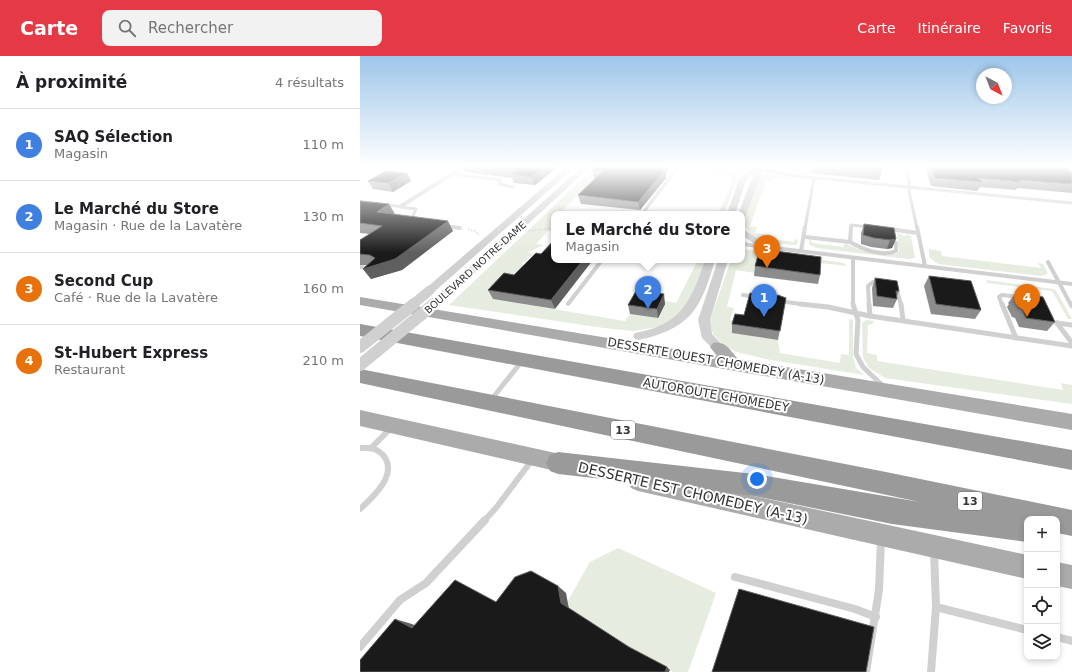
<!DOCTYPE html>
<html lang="fr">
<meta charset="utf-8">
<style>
body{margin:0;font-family:"DejaVu Sans",sans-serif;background:#f2f2f2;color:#202124}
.controls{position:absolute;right:12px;bottom:12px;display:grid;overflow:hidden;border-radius:8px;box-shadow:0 2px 6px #0003}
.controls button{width:36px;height:36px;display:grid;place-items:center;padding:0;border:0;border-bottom:1px solid #e0e0e0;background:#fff;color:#202124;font:20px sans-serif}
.compass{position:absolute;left:616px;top:12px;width:36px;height:36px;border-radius:50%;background:#fff;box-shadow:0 2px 6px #0003;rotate:138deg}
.you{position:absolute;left:397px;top:423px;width:14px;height:14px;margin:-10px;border:3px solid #fff;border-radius:50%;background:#1a73e8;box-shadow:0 0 0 6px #1a73e833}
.badge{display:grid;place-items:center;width:26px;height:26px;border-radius:50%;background:#e63946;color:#fff;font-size:13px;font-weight:700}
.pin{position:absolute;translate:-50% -33px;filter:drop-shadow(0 1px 2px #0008)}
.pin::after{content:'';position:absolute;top:21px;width:14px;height:12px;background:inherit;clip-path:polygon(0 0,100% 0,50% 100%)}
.popup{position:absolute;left:191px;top:155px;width:194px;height:52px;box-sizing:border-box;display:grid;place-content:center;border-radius:8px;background:#fff;filter:drop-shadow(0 1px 3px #0005);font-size:13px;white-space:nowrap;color:#757577}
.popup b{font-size:15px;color:#202124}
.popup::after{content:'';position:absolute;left:50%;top:100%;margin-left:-8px;border:8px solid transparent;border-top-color:#fff}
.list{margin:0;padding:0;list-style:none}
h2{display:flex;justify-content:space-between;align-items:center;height:52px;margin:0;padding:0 16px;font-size:17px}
h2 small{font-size:13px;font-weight:400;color:#757577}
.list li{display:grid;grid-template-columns:26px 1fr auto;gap:12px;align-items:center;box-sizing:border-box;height:72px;padding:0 16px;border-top:1px solid #e0e0e0}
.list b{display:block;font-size:15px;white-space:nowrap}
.list p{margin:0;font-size:13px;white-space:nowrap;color:#757577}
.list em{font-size:13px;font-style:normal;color:#757577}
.icon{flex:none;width:22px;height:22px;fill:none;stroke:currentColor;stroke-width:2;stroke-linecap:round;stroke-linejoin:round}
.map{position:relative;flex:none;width:712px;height:616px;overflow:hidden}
header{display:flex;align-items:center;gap:24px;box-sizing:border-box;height:56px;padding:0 20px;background:#e63946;color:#fff}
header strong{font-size:19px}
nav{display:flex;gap:22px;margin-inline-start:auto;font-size:14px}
.search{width:280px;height:36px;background:#f2f2f2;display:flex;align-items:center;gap:10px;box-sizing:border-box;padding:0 14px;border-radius:8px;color:#757577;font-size:15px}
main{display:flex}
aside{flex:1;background:#fff}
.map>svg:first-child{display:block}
</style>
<header>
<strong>Carte</strong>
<div class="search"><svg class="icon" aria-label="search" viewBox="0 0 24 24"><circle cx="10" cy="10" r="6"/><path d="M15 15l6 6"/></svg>Rechercher</div>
<nav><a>Carte</a><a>Itinéraire</a><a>Favoris</a></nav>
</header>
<main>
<aside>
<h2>À proximité<small>4 résultats</small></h2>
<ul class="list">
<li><span class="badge" style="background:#3f7fe0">1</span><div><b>SAQ Sélection</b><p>Magasin</p></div><em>110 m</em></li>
<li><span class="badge" style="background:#3f7fe0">2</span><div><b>Le Marché du Store</b><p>Magasin · Rue de la Lavatère</p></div><em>130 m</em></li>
<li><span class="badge" style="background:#e8710a">3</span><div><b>Second Cup</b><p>Café · Rue de la Lavatère</p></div><em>160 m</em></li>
<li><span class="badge" style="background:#e8710a">4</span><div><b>St-Hubert Express</b><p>Restaurant</p></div><em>210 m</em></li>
</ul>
</aside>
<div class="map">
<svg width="712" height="616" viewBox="0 0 712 616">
<rect width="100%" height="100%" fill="#fff"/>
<g fill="#e6ecdf">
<polygon points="236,110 247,110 199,158 194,158 194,175 188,175 176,188 184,189 168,196 174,199 162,207 164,209 133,243 265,265 270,258 298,262 299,244 316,247 338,204 346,204 331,240 320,259 303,270 274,275 244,272 89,249"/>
<path d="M326,110C343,110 365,110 378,121L364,158H358L372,128L370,119C356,113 341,113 325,111L323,114Z"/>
<polygon points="408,110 452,110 450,119 412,113"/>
<path d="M410,118L428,121L431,124L429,126L427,123L413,122L411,126H406L390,170L397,171L395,177L411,179L412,183L434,186L435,182L438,185L436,189C418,188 388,187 384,166L401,119Z"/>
<polygon points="537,177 541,178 543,180 547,180 546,178 551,180 555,202 548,203 457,192 449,188 450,184 451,184 452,187 484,191 484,187 498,193 536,198 539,196"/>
<polygon points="382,193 484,207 487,210 400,200 395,217 376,214 367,251 374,252 370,264 376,265 418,284 420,297 480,307 481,298 489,299 489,263 493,264 493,301 496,312 504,319 411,304 376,296 363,289 353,278 349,267 371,204 382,204"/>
<polygon points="569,193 581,195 582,200 681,212 678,207 683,208 688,218 681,220 578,208 569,201"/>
<polygon points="626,224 694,233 697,236 712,263 708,263 692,235 627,227"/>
<polygon points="506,264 514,265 512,268 508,269 507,297 517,299 517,305 703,334 701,327 712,329 712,348 525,322 509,312 503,301 502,267"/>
<polygon points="258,492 356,537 328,616 313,616 201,557 230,506"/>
</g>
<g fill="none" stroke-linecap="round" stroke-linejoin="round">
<g stroke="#cdcdcd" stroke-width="1.5" stroke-dasharray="1.5 1.5" stroke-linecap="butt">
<polyline points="108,173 115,175 119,179"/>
<polyline points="169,175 194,172"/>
</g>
<g stroke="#d0d0d0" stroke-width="3">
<polyline points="546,110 550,131 549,135 557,172"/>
<polyline points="395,112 436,120 712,147"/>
<polyline points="92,118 140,124 139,128 153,131"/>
<polyline points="40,151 56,153 52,162 54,165"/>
<polyline points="282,158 319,110"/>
<polyline points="85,170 99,172"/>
<polyline points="445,172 454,122"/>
<polyline points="491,172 491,169 509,171"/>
</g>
<g stroke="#d0d0d0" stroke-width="4">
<polyline points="92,171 100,172"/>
<polyline points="557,171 565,210"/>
<polyline points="529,173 558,177"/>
<polyline points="445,181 490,186 491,171"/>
<path d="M490,186C502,193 522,201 536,195V187"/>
<polyline points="441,195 445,171"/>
<polyline points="493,202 493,249"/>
<polyline points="688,206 711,249"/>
<polyline points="0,211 11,212"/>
<polyline points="536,230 541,249"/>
<polyline points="383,239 395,241"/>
<polyline points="419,245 448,249"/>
<polyline points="208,248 242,204"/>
<polyline points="509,249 508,230 513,226 519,226"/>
<polyline points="642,249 639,241 642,239 660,241"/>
</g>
<g stroke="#d0d0d0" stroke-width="5">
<polyline points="440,248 468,251 510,260 712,290"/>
<polyline points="493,248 498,264 496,298 503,311 524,331"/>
<polyline points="509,248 510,260"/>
<polyline points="541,248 543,264"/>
<polyline points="642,248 656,282"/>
<polyline points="711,248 712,250"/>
<polyline points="697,267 712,287"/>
<polyline points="697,267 712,269"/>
<polyline points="131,344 162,305"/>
</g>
<g stroke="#d0d0d0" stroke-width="6">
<path d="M0,392C8,391 17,392 23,399C39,418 13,441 0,453"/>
<polyline points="11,392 31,372"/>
<polyline points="124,465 136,452 172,404"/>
</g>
<g stroke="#d0d0d0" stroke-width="8">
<polyline points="375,521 495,553 516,561"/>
<polyline points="576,551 667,574"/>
<polyline points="697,581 712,585"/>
<polyline points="0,591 40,544 66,527 125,464"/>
<polyline points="506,616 519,534 521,484"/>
<polyline points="571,616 576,551 574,495"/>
</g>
<g fill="#d0d0d0" fill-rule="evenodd">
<polygon points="101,110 108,110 42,152 0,148 0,144 39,149"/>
<polygon points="382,186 712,226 712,230 382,190"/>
</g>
<g fill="#d0d0d0" fill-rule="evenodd">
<polygon points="208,110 216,110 73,237 65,237 64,235 65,233"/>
<polygon points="223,110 231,110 90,240 82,240 81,238 82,236"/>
<polygon points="359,110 397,110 402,117 385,162 382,163 382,158 378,158 394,117 386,124 375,158 367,158 379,123 389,114 362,112"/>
<polygon points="382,172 407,189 409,191 407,193 401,193 382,179"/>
<path d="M345,204H355C341,253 331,272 279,284L275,283L273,280L275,277C283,275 291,274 299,270C327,259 336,230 345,204Z"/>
<polygon points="358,204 368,204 350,264 352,278 364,291 362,294 358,295 354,294 342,282 338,264"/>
</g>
<g fill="#ababab" fill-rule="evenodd">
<path d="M0,241L357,300L350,291L353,287C365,284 371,295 378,303L712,358V374L0,249Z"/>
<polygon points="0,354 209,400 216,403 219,409 216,415 209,418 0,370"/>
<polygon points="278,415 667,499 667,523 278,435 271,432 268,425 271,418"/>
<polygon points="697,506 712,509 712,533 697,530"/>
</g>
<g fill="#9a9a9a" fill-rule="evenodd">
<polygon points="0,268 712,394 712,414 0,280"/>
<polygon points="0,313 526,416 712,454 712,480 697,477 697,463 667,463 667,486 532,468 394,440 198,418 190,415 186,407 190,399 198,396 394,418 560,446 0,327"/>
</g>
<g stroke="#d0d0d0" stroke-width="10">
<polyline points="52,249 69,235"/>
<polyline points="73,249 86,238"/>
</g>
<g stroke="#d0d0d0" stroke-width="12">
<polyline points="0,291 54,248"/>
<polyline points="0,309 74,248"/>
</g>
</g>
<g fill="#8c8c8c">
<polygon points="103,110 199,110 175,129 154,127 152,122 105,116"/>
<polygon points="452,110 522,110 523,113 519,124 451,117"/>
<polygon points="565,110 706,110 712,117 712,137 657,132 656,134 620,131 617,135 571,130"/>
<polygon points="309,111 306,117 306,122 280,154 221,148 218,139 235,123 234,122 232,114"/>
<polygon points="47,117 51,125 33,136 13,133 8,125"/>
<polygon points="0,145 35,158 93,175 42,214 11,223 3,213 7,209 0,209 0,184 10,178 0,177"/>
<polygon points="504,168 536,183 532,192 527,193 511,191 501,188 501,177"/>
<polygon points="176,197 195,253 133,243 128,234 154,219"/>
<polygon points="395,210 460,219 458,228 394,220"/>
<polygon points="569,220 621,254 615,263 571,258 564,230"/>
<polygon points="515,222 539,235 537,240 537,243 533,252 513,250 512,232"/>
<polygon points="298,235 298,237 305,248 298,262 270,258 268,249 282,236"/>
<polygon points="655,238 695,266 687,275 659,271 655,262 652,261 647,251 649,248 648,247"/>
<polygon points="426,242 418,284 372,277 372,268 384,259"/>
</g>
<g fill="#5f5f5f">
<polygon points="186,110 199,110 175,129 172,121"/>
<polygon points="304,110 309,110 306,117 306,122 280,154 278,146"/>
<polygon points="47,117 51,125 33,136 28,127"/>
<polygon points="29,148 35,158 17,156"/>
<polygon points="88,165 93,175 42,214 11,223 3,213"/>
<polygon points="536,183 532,192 527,193 530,184"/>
<polygon points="223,204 233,204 195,253 191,244"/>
<polygon points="304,238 305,248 298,262 297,253"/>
<polygon points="198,530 206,537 209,553 201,547"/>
<polygon points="35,563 52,568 68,576 52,572"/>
<polygon points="307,611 310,614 309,616 305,616"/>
</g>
<g fill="#1a1a1a" stroke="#5f5f5f">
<polygon points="119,110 186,110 172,121 151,118 157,114"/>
<polygon points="237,110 304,110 302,114 305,114 278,146 218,139 243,115 232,114"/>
<polygon points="492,110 522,110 523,113"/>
<polygon points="571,110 706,110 712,117 712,128 659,124 661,126 619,122 622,126 575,122"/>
<polygon points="26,115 47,117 28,127 8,125"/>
<polygon points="0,145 29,148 17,156 88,165 35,203 3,213 15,202 10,199 0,198 0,184 22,170 0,167"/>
<polygon points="504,168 534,172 536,183 530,184 514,182 503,179"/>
<polygon points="194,184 194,204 223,204 191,244 128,234 144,217 154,219 176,197 181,198"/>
<polygon points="400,193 461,201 460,219 395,210"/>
<polygon points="569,220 611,225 621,254 576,248"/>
<polygon points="515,222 537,225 539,235 536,235 537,243 517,240"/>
<polygon points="284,233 298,235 296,237 304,238 297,253 268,249 276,235 282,236"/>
<polygon points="390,237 415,240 418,239 426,242 420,275 372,268 375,258 384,259"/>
<polygon points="655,238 683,241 695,266 666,262 662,252 659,252 654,241 657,242"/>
<polygon points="171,515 198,530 201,547 269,591 307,611 305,616 0,616 0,604 35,563 52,572 95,524 136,546 155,521"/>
<polygon points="379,533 514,571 506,616 352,616"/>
</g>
<linearGradient id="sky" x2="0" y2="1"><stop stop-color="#9ec6ea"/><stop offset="0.56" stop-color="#fff"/><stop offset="1" stop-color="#fff" stop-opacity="0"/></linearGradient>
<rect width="712" height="197" fill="url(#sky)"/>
<g text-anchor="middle" stroke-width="4" stroke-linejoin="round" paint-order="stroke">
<g font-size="10" fill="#333" stroke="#fff">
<text transform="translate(115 211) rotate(-42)" y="4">BOULEVARD NOTRE-DAME</text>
</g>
<g fill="#fff" stroke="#707070" stroke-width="1">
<rect x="251" y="365" width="24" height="18" rx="3"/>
<rect x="598" y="436" width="24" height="18" rx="3"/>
</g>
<g font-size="11" font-weight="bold" fill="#333">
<text x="263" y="378">13</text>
<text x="610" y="449">13</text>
</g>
<g font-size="12" fill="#333" stroke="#fff">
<text transform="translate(356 305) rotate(10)" y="4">DESSERTE OUEST CHOMEDEY (A-13)</text>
<text transform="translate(356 339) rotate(10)" y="4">AUTOROUTE CHOMEDEY</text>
</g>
<g font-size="14" fill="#333" stroke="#fff">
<text transform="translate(333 437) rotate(13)" y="5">DESSERTE EST CHOMEDEY (A-13)</text>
</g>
</g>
</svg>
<div class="controls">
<button>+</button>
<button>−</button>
<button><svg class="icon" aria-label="locate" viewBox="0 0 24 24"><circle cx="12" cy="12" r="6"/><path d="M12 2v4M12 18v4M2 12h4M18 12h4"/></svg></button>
<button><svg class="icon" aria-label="layers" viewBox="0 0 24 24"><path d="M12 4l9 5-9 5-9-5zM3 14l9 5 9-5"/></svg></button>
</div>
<svg class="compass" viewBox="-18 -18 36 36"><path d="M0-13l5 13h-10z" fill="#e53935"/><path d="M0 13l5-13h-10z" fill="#757577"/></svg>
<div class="you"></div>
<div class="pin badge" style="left:404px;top:261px;background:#3f7fe0">1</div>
<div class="pin badge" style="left:288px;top:253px;background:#3f7fe0">2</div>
<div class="popup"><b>Le Marché du Store</b>Magasin</div>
<div class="pin badge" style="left:407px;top:212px;background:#e8710a">3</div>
<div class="pin badge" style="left:667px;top:261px;background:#e8710a">4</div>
</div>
</main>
